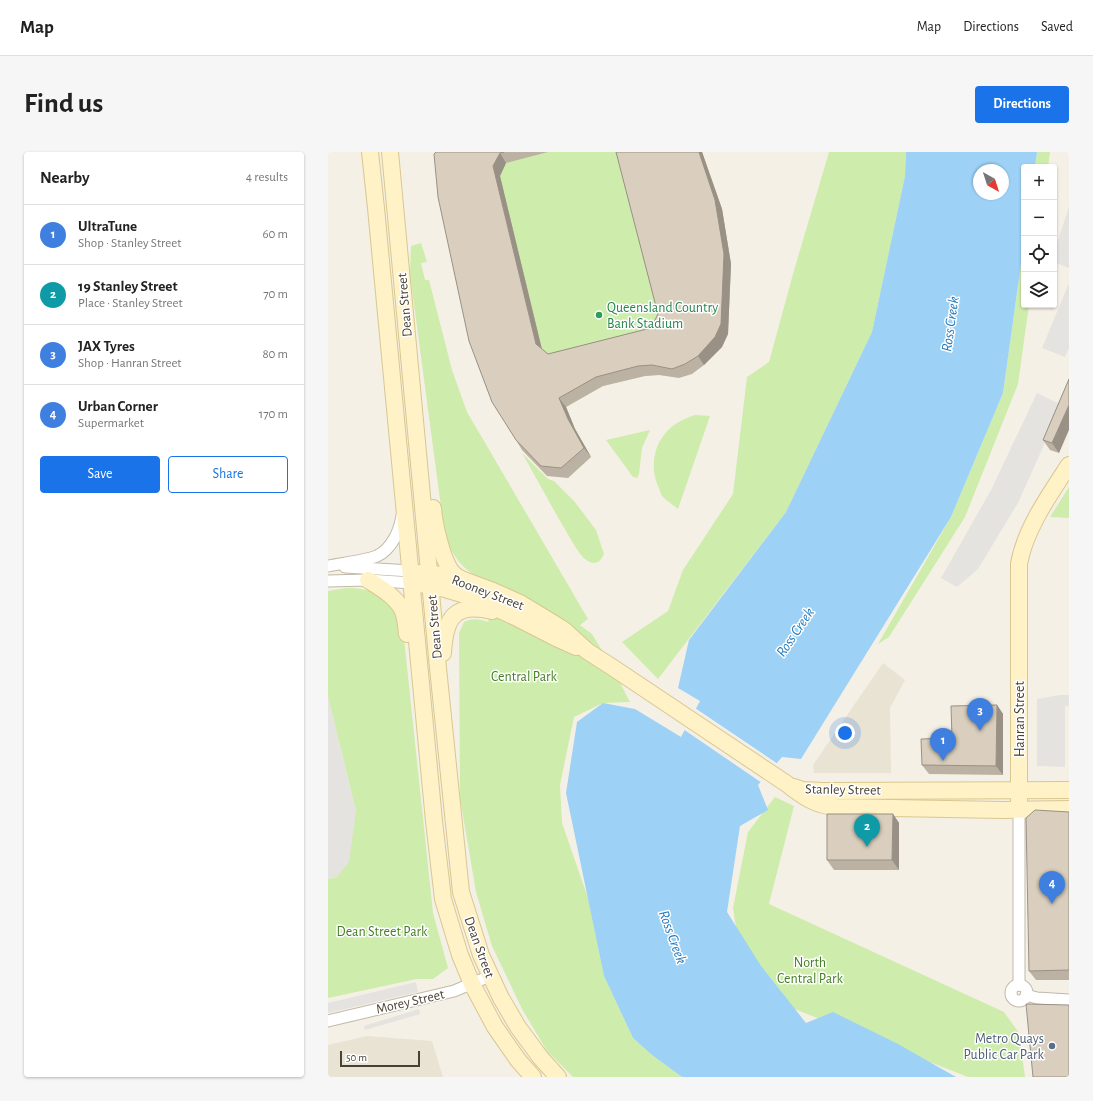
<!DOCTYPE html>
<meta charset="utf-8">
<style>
body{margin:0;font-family:"Alegreya Sans",sans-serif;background:#f6f6f6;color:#222}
.controls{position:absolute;right:12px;top:12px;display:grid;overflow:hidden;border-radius:4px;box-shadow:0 1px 3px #0004}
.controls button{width:36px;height:36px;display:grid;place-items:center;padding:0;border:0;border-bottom:1px solid #e0e0e0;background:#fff;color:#222;font:20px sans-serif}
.compass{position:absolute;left:645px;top:12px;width:36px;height:36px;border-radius:50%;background:#fff;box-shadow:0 1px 3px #0004;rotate:141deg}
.scale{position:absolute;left:12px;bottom:10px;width:80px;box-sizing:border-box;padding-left:4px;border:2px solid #484135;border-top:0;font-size:11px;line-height:14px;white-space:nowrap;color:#484135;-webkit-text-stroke:3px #fff;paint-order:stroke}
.you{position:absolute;left:517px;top:581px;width:14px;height:14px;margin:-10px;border:3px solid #fff;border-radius:50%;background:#1a73e8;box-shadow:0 0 0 6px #1a73e833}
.badge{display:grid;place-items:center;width:26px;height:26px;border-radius:50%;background:#1a73e8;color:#fff;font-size:13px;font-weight:700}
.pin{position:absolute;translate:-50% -33px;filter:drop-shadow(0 1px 2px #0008)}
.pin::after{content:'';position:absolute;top:21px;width:14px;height:12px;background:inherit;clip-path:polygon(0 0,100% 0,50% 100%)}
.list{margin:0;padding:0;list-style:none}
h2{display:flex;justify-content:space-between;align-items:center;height:52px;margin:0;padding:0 16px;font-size:17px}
h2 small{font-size:13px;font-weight:400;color:#767676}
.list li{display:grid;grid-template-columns:26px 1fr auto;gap:12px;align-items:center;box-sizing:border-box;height:60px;padding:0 16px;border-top:1px solid #e0e0e0}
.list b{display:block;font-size:15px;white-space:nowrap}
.list p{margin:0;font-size:13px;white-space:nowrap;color:#767676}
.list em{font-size:13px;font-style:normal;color:#767676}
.actions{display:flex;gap:8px;padding:12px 16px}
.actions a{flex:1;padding:9px 0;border:1px solid #1a73e8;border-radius:4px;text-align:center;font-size:14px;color:#1a73e8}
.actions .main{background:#1a73e8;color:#fff}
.icon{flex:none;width:22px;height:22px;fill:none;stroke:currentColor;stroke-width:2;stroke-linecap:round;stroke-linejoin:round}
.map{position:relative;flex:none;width:741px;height:925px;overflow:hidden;border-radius:4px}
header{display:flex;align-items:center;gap:24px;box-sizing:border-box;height:56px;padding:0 20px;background:#fff;border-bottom:1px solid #e0e0e0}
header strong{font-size:19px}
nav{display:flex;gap:22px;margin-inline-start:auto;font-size:14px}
.intro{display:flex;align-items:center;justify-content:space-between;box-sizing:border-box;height:96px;padding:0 24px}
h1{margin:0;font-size:28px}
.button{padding:10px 18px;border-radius:4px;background:#1a73e8;color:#fff;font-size:14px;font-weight:700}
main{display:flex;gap:24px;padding:0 24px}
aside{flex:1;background:#fff;border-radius:4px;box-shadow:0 1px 3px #0004}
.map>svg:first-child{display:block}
</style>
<header>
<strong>Map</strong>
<nav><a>Map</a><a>Directions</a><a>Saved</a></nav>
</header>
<div class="intro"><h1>Find us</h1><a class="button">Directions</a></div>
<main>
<aside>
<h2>Nearby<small>4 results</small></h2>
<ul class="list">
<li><span class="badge" style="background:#3f7fe0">1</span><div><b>UltraTune</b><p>Shop · Stanley Street</p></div><em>60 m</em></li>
<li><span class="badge" style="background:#0f9aa8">2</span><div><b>19 Stanley Street</b><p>Place · Stanley Street</p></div><em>70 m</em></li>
<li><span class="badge" style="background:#3f7fe0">3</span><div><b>JAX Tyres</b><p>Shop · Hanran Street</p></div><em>80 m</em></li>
<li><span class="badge" style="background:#3f7fe0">4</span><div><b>Urban Corner</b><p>Supermarket</p></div><em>170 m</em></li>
</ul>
<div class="actions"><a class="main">Save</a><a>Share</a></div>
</aside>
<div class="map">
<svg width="741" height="925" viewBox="0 0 741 925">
<rect width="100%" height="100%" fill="#f5f0e6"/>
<g fill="#e9e3d4">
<polygon points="555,511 577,528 562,556 563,621 486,621 485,613"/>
<polygon points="39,884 104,889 115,925 0,925 0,893"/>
</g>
<g fill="#ceecab">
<polygon points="119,0 374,0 394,57 403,112 331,223 317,224 275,234 238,255 247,277 263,305 240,326"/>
<polygon points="501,0 578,0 577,24 544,180 458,360 330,527 294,490 340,459 355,418 405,342 419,225 441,210 465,122"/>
<polygon points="709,0 722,0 720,15 707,15"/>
<polygon points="696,90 696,153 701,153 690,232 637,365 561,485 550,492 623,365 675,241"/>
<path d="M93,91L99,110L93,111L97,128H101L124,218L139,260L260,467L252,473L264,482L284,515L302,550L275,551L246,565L232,633L234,671L260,746L276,824L305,886L324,903L354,925H245L219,899L194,857L164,794L148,740L132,646L131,481L136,470C145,466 151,467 160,470L172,435C142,422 131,417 117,385L82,122L83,94Z"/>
<path d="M367,263L382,264L350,357C345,353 339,349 335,345C333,343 332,339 331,336C323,320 324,298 336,283C343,273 355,267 367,263Z"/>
<polygon points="322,278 314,296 311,322 309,326 305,325 278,288"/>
<path d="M194,301L220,327L226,329L246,349L268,378L276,402C272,411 266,414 257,407C250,401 240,382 235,374C221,350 208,325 194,301Z"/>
<polygon points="741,335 741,366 722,365"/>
<path d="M18,436C25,436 31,436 37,438C58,441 67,459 75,477L105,761L120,816L105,827H89L0,846V727L9,725L28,659L0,545V439Z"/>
<polygon points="447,645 466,654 441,752 676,860 691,881 697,925 640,925 451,851 410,789 405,756 420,680"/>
</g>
<g fill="#e5e3df">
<polygon points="741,55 741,116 726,110 726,100"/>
<polygon points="741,131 741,196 737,205 714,196"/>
<polygon points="709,241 734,253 690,351 650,417 629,435 613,426 663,338"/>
<polygon points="732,543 741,543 741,554 737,554 737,615 709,614 709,547"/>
<polygon points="0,545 28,659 21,710 9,725 0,727"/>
<polygon points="88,830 90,840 0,861 0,851"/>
<polygon points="91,857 92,862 37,878 36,874"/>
</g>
<path fill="#9dd1f6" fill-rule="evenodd" d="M578,0H709L707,15H696V90L675,241L623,365L473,607L454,605L430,633L440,658L412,674L399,760L433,814L478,871L505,860L570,892L628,925H354L324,903L305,886L276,824L238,641L249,570L275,551L307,557L353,585L372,549L350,536L361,488L458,360L544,180L577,24ZM651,18H675V42H651Z"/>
<polygon fill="#f5f0e6" points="367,556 450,612 434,631 355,577"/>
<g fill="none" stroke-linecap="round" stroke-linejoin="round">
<defs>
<g id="street">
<path d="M0,414C15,411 36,409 49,404C64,397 72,378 74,363"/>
<polyline points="17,415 83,419"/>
<polyline points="0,429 40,428 84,431"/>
<polyline points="691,657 691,833"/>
<circle cx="691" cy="841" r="8"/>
<polyline points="698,843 709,846 741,848"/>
<polyline points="0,869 126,839 162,824"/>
</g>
<g id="secondary">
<polyline points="42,0 48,56 106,669 115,747 132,803 144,832 167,875 190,908 205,925"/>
<polyline points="62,0 110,516 133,740 153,803 173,846 190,875 212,905 230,925"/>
<path d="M105,356C106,372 114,406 123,419C126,423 129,425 133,427"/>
<path d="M92,421L114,423L133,427L165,439L192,451L225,471L236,478L259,499L284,515L459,632C474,644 488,654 508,655L675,658L741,657"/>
<path d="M40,428C51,435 67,444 74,457C78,465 78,474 79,482"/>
<polyline points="92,432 117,437 144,445 187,465 228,486 248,495"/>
<path d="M115,501C117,466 126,450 164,459"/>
<polyline points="466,635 475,638 495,639 741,638"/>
<path d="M691,657V412C697,377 722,342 741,313"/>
</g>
</defs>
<use href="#street" stroke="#c1b9a8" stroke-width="13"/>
<use href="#secondary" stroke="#d8c792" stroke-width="18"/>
<use href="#street" stroke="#fff" stroke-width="11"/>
<use href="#secondary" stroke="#fff2c6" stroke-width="16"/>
</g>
<g fill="#bbb2a3">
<polygon points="108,0 220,0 178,11 172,24 214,197 220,202 323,176 330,162 288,0 374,0 394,57 403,112 400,182 394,195 376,213 364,222 351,226 331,223 317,224 275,234 238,255 247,277 263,305 240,326 219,324 194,298 188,288"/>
<polygon points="741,227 731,301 722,298 715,288"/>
<polygon points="669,553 675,562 675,623 601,622 594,613 624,586"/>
<polygon points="741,660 741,828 708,828 701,819"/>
<polygon points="565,662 571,671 571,718 506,718 499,708"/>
</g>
<g fill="#999185">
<polygon points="371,0 374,0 394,57 403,112 400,182 394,195 376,213 370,204"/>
<polygon points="172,1 178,11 172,24 215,202 208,192 165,14"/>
<polygon points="231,246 238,255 247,277 263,305 256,296 240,267"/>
<polygon points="741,253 741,278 731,301 724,291"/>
<polygon points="669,553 675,562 675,623 668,614"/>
<polygon points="565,662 571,671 571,718 564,708"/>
</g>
<g fill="#dacfbe" stroke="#999185">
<polygon points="108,0 176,0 172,1 165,14 208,192 220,202 323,176 330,162 288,0 371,0 387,48 396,102 393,172 387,185 370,204 357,212 344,217 324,213 310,214 268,225 231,246 240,267 256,296 233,316 213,314 188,288 164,250 141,189 110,45 106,2"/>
<polygon points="741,227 741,253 724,291 715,288"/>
<polygon points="669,553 668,614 594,613 593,587 624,586 623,554"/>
<polygon points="707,658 741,660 741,818 701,819 698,666"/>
<polygon points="499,662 565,662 564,708 499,708"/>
<polygon points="698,852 741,853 741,925 705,925"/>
</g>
<circle fill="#2e9e5b" stroke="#fff" stroke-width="1.5" cx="271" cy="163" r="4"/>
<circle fill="#5c6f8a" stroke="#fff" stroke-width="1.5" cx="724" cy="894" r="4"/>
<g text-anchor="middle" stroke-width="3" stroke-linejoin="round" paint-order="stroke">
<g font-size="14" fill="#484135" stroke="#fff">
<text transform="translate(76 153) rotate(-95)" y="5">Dean Street</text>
<text transform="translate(160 440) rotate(21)" y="5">Rooney Street</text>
<text transform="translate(106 475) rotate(-95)" y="5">Dean Street</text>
<text transform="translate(691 567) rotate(-90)" y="5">Hanran Street</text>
<text transform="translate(515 637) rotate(1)" y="5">Stanley Street</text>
<text transform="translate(152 795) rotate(70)" y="5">Dean Street</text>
<text transform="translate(82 849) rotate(-13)" y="5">Morey Street</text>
</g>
<g font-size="14" fill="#27864d" stroke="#fff" text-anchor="start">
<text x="279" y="160">Queensland Country<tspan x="279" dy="16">Bank Stadium</tspan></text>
</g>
<g font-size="14" fill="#447f23" stroke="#fff">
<text x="196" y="529">Central Park</text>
<text x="54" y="784">Dean Street Park</text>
<text x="482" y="815">North<tspan x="482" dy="16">Central Park</tspan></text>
</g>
<g font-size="14" fill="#4e5e75" stroke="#fff" text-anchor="end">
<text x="716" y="891">Metro Quays<tspan x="716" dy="16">Public Car Park</tspan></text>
</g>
<g font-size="15" font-style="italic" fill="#247abd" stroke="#fff">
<text transform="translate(622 172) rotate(-82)" y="5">Ross Creek</text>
<text transform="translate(467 480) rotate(-56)" y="5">Ross Creek</text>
<text transform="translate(345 785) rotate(70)" y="5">Ross Creek</text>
</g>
</g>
</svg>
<div class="controls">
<button>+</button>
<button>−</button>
<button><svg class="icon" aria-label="locate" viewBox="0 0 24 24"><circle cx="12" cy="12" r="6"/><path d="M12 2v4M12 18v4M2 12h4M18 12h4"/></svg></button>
<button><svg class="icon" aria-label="layers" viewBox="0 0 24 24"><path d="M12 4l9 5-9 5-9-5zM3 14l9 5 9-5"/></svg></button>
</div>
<svg class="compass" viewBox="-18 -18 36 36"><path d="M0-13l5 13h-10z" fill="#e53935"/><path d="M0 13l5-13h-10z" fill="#767676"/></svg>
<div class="scale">50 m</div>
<div class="you"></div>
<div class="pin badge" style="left:615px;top:609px;background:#3f7fe0">1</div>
<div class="pin badge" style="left:539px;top:695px;background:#0f9aa8">2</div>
<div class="pin badge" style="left:652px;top:579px;background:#3f7fe0">3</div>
<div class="pin badge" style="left:724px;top:752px;background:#3f7fe0">4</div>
</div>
</main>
